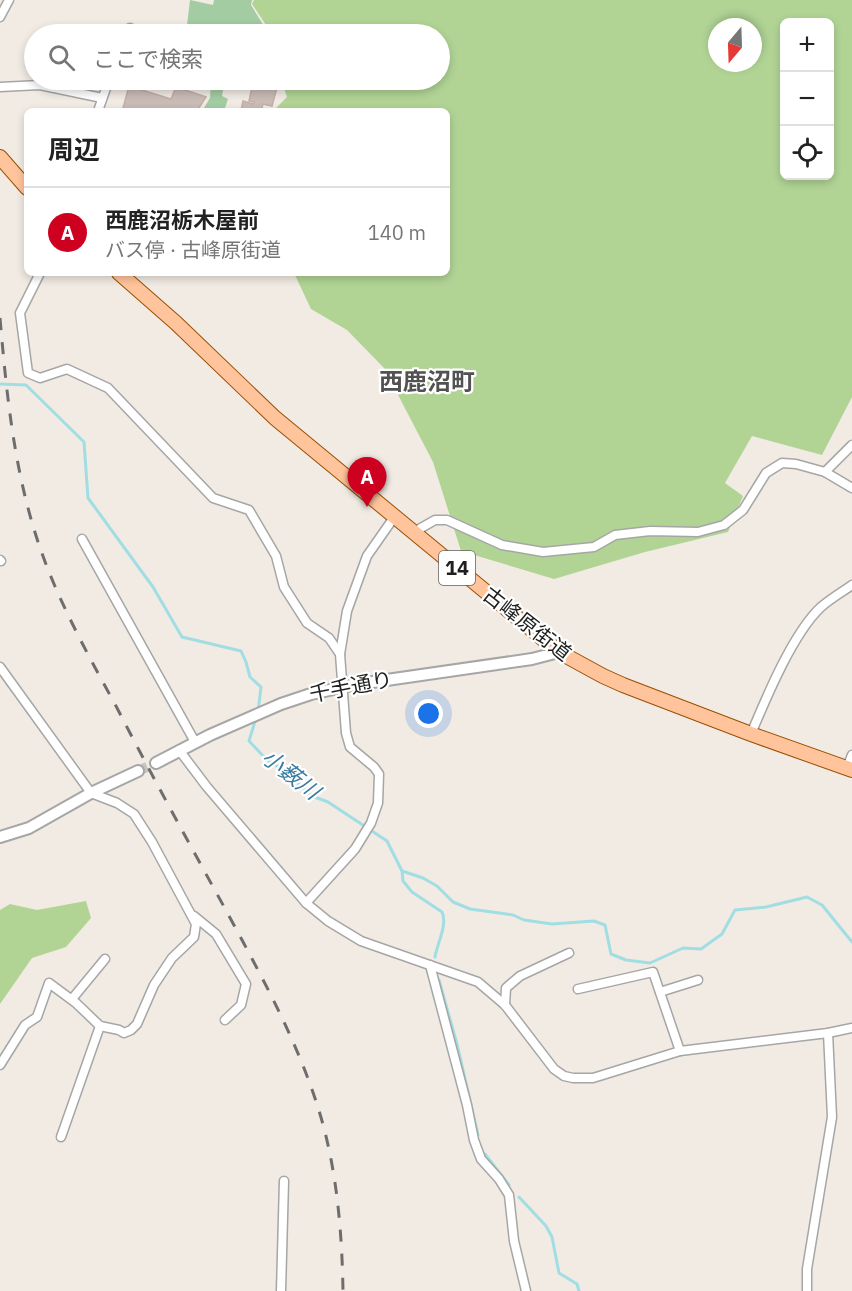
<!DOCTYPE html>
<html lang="ja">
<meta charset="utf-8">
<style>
body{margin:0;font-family:"IBM Plex Sans","Noto Sans JP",sans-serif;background:#f6f6f6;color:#222}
.controls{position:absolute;right:18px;top:18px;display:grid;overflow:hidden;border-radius:9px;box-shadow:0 3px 9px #0003}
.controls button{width:54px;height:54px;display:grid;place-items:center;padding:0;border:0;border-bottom:2px solid #e0e0e0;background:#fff;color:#222;font:30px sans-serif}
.compass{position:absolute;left:708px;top:18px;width:54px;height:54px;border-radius:50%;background:#fff;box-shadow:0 3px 9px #0003;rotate:199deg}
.you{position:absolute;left:429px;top:714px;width:21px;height:21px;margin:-15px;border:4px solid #fff;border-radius:50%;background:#1a73e8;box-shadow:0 0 0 9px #1a73e833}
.badge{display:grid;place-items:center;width:39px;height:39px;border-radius:50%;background:#ce0020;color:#fff;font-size:20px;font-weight:700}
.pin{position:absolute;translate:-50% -50px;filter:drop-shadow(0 2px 3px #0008)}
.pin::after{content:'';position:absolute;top:32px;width:21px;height:18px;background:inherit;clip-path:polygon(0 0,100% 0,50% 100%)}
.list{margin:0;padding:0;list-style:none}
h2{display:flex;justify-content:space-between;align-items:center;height:78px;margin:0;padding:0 24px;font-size:26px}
h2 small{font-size:20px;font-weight:400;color:#767676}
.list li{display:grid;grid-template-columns:39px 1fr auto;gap:18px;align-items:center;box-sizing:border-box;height:90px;padding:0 24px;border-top:2px solid #e0e0e0}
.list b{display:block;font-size:22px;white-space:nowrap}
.list p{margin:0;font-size:20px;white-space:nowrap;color:#767676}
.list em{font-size:20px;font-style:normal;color:#767676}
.icon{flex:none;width:33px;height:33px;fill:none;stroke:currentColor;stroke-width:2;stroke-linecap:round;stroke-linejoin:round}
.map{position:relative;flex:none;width:852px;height:1291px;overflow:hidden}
.search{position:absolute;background:#fff;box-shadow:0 3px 9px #0003;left:24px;top:24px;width:426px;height:66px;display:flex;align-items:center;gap:15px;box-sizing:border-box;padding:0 21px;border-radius:33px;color:#767676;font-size:22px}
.panel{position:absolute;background:#fff;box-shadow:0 3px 9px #0003;left:24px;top:108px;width:426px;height:168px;border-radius:9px}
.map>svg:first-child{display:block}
</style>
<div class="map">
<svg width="852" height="1291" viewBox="0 0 852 1291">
<rect width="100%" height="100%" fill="#f1ebe4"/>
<g fill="#b1d495" fill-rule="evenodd">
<path d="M254,0H852V397L822,455L752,436L725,483L743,496L728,532L645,552L554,579L461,551L433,462L384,368L347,330L311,309L294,273H447V111H273L287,97L281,80H440V34H272L252,4ZM784,22H830V176H784ZM717,27H753V63H717Z"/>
<polygon points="86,901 91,918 66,947 32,958 0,1004 0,910 10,904 37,910"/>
</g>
<g fill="#a3cca3">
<polygon points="190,0 213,5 214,0 252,0 251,5 267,31 265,34 256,34 236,25 234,34 186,34"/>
<polygon points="211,80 225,80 222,96 228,99 224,111 202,111 210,98"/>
</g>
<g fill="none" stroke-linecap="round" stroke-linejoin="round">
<g stroke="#a0dee3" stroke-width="3">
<polyline points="0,384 26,385 84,442 88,498 153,587 182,637 241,651 246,662 250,677 261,687 258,712"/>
<path d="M256,718L249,741L267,760L282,769L312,796L328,802L387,841L402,871L403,881L412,892L442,912C448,924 437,944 435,957"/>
<polyline points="402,871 423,878 437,886 453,902 470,909 513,915 524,920 552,924 594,921 605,925 611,954 626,960 650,963 683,948 701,949 722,934 735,910 766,907 807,897 822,905 852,942"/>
<polyline points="439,980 457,1044 478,1135"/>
<polyline points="485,1154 509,1185"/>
<polyline points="519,1197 546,1226 552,1237 559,1273 577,1284 579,1291"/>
</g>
</g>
<g fill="#c9bcb7" stroke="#c4aea5" stroke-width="1.5">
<polygon points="263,80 279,80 272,106 263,104 261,111 241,111 243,101 253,104 254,102 249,101 252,87 260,89"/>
<polygon points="129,86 171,99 176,87 206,97 197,111 131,111 123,108"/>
</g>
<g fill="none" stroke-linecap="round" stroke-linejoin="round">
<polyline stroke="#c7c2bd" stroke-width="10" stroke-dasharray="10 5" stroke-linecap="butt" points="138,771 156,763"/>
<defs>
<g id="minor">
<polyline points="0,17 9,0"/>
<polyline points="128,34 130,28"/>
<polyline points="0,87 40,85 102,98"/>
<polyline points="98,111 109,80"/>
<polyline points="40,273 20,313 28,373 40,378 67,369 108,388 213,498 249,510 276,556 284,587 307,623 329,638 340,654"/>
<polyline points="825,472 852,445"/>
<polyline points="414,532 435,520 447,520 502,545 543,552 594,547 615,535 650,531 698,532 724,525 743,510 766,473 782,463 796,464 825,472 852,488"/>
<polyline points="82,539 195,742"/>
<polyline points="0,560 1,561"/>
<polyline points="0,667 91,793 117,803 134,814 152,842 196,924 194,937 172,958 154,985 137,1024 131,1030 124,1033 119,1030 100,1026 76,1003 49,983 37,1017 25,1025 0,1065"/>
<path d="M751,734C766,698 793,633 821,607C830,599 842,592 852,585"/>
<polyline points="179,750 207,787 306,903 328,921 361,941 478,982 505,1005 554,1069 564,1076 573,1078 593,1078 680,1051 828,1033 852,1028"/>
<polyline points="847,768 852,755"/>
<polyline points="306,903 355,849 371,823 378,803 379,774 374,767 350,747 346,733 340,654 347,611 367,556 395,516"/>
<polyline points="194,916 216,934 246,984 241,1005 225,1020"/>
<polyline points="430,965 467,1105 474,1140 481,1159 499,1179 509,1195 514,1241 526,1291"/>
<polyline points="578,989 653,972 680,1051"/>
<polyline points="660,992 698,980"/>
<polyline points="72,999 105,959"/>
<polyline points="505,1005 506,988 520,976 569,953"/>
<polyline points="61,1137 100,1026"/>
<polyline points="281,1291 284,1181"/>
<polyline points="807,1291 807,1269 832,1117 828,1033"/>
</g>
<g id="tertiary">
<polyline points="156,763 210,735 281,704 311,694 352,685 532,659 559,652"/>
<polyline points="0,837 29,828 91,793 138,771"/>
</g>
<g id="primary">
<polyline points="0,157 27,188"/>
<polyline points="119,273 176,323 275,418 559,652 603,676 623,685 751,734 852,770"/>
</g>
</defs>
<use href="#minor" stroke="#a6a6a6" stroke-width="11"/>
<use href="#tertiary" stroke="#a6a6a6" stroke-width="14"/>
<use href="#primary" stroke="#9a4f00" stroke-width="16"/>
<use href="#minor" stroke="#fff" stroke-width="8"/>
<use href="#tertiary" stroke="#fff" stroke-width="10"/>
<use href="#primary" stroke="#ffc49b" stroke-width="14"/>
<path stroke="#6d6d6d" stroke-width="3" stroke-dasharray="12 12" stroke-linecap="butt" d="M0,318C8,411 17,498 54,584C72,626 94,666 116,706C152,776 190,845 228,914C263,979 299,1044 320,1114C337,1171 342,1232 343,1291"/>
</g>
<g text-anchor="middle" stroke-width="4.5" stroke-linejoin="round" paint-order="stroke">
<rect fill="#fff" stroke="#626262" stroke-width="1.5" x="439" y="551" width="36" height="34" rx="4.5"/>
<g font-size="20" font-weight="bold" fill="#1f1f1f">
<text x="457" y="575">14</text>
</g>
<g font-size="21" fill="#1f1f1f" stroke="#fff">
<text transform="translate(527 624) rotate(38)" y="7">古峰原街道</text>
<text transform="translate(351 687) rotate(-11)" y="7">千手通り</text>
</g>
<g font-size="22" font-style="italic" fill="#3a7da0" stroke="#fff">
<text transform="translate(291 774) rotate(38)" y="8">小薮川</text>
</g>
<g font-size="24" font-weight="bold" fill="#525252" stroke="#fff">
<text x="427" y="390">西鹿沼町</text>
</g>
</g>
</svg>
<div class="controls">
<button>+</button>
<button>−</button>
<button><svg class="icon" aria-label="locate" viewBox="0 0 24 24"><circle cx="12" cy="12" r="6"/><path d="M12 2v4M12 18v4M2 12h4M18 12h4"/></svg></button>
</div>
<svg class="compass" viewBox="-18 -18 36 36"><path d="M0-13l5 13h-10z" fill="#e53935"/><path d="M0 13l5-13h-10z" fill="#767676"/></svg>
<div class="you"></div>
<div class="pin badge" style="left:367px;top:507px">A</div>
<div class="search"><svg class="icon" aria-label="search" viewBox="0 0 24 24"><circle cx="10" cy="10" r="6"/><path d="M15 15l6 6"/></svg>ここで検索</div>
<section class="panel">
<h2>周辺<small></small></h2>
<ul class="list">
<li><span class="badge">A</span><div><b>西鹿沼栃木屋前</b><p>バス停 · 古峰原街道</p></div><em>140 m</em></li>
</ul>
</section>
</div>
